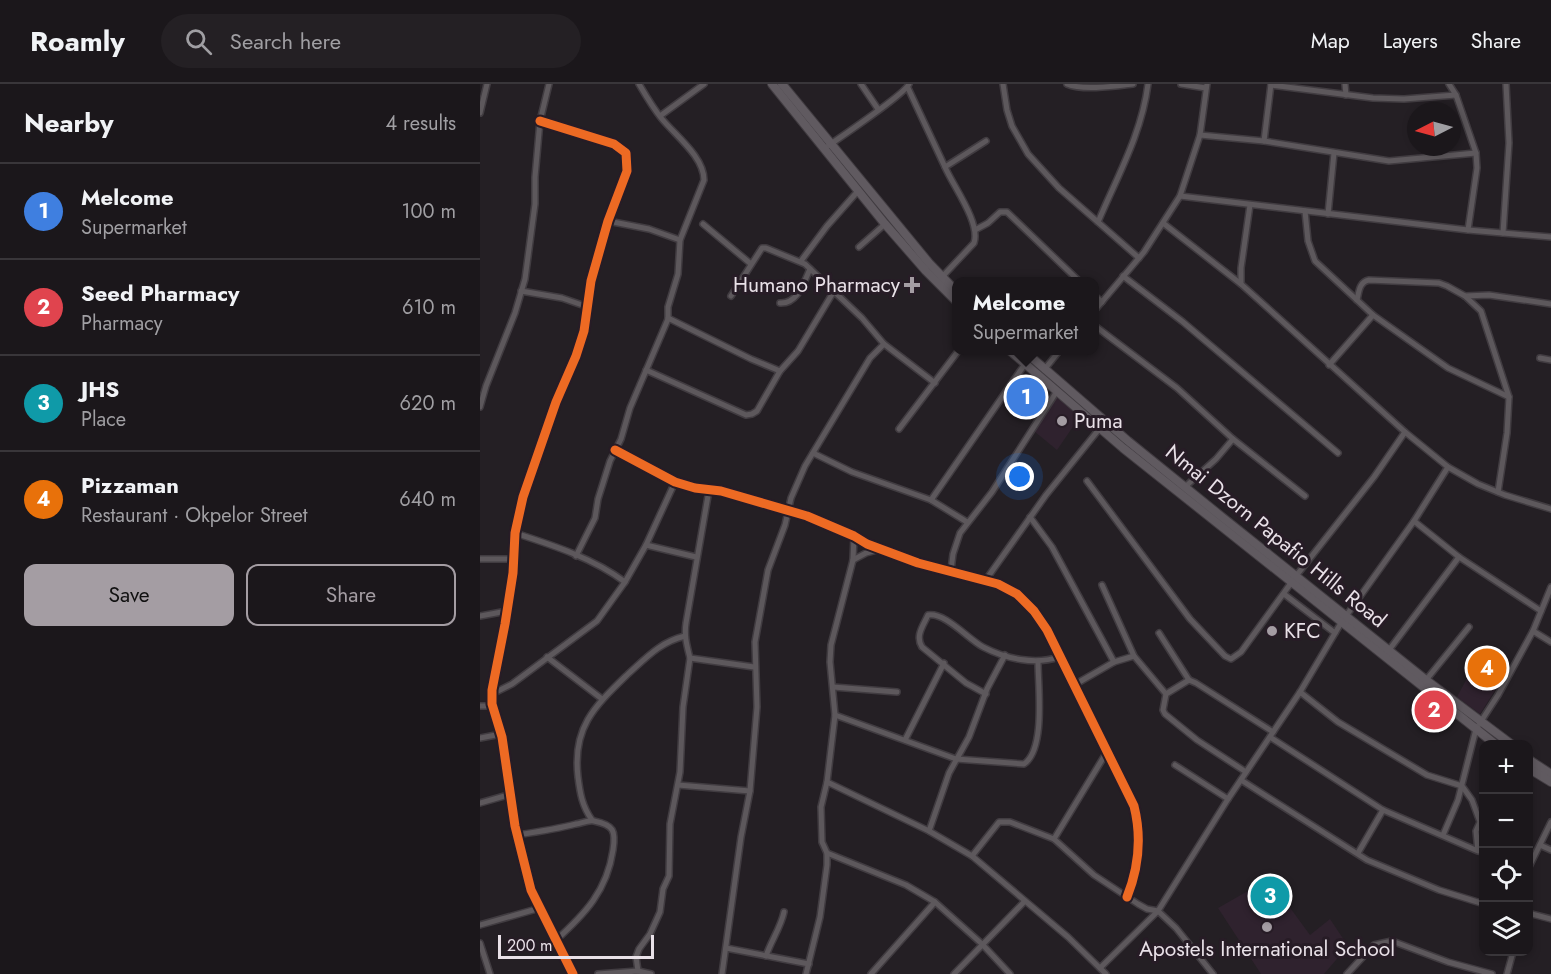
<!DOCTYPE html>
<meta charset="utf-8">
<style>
body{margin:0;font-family:Jost,sans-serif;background:#242024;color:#f1f3f6}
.controls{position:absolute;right:18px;bottom:18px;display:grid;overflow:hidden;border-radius:12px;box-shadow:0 3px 9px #0003}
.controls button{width:54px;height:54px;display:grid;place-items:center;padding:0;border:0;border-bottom:2px solid #39363a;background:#1b171b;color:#f1f3f6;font:30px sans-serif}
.compass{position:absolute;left:927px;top:18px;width:54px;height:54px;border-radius:50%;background:#1b171b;box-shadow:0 3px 9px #0003;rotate:264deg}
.scale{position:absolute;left:18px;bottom:15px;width:156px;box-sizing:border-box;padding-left:6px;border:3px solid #e9e1e8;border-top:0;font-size:16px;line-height:21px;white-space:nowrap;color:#e9e1e8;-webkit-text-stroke:4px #271c26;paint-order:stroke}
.you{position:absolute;left:540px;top:393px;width:21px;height:21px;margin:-15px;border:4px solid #fff;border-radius:50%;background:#1a73e8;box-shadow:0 0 0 9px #1a73e833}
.badge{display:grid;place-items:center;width:39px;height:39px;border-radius:50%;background:#a49da3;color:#fff;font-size:20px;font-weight:700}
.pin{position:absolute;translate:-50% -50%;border:3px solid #fff;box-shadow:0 2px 6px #0006}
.popup{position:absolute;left:472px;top:193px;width:147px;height:78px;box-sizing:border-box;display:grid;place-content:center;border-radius:12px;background:#1b171b;filter:drop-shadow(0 2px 4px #0005);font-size:20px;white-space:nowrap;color:#a09fa3}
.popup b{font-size:22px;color:#f1f3f6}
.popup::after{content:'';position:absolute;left:50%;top:100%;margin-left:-12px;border:12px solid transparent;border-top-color:#1b171b}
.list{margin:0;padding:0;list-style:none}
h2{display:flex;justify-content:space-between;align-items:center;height:78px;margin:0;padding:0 24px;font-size:26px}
h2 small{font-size:20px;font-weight:400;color:#a09fa3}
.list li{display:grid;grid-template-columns:39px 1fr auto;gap:18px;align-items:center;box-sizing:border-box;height:96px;padding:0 24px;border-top:2px solid #39363a}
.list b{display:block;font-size:22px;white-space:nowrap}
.list p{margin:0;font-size:20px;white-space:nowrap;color:#a09fa3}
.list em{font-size:20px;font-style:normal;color:#a09fa3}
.actions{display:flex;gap:12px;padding:18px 24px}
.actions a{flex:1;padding:14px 0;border:2px solid #a49da3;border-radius:12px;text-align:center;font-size:21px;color:#a49da3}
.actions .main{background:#a49da3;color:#111}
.icon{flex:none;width:33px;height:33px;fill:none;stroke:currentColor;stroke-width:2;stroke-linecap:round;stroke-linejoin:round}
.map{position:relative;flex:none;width:1071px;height:890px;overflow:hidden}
header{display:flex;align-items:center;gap:36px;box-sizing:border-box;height:84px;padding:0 30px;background:#1b171b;border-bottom:2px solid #39363a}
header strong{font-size:28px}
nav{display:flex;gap:33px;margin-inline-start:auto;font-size:21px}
.search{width:420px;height:54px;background:#242024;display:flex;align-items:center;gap:15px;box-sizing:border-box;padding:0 21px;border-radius:33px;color:#a09fa3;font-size:22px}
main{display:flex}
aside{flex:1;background:#1b171b}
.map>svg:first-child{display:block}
</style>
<header>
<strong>Roamly</strong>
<div class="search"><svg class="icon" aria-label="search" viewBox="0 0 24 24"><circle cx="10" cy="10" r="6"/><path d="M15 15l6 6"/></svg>Search here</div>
<nav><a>Map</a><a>Layers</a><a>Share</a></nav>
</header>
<main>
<aside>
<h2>Nearby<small>4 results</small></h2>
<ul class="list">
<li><span class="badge" style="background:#3f7fe0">1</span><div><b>Melcome</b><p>Supermarket</p></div><em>100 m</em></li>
<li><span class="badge" style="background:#e0444e">2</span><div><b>Seed Pharmacy</b><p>Pharmacy</p></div><em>610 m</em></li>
<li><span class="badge" style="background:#0f9aa8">3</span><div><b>JHS</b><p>Place</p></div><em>620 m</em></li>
<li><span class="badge" style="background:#e8710a">4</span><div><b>Pizzaman</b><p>Restaurant · Okpelor Street</p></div><em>640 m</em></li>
</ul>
<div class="actions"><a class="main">Save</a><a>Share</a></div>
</aside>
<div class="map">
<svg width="1071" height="890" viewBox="0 0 1071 890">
<rect width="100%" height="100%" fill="#241f24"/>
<g fill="#2f222e">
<polygon points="578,311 601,331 577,366 554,347"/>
<polygon points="999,572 1026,589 1000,630 977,613"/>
<polygon points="789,795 830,851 850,835 868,862 844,890 781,890 738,824"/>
</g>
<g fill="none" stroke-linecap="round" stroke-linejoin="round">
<defs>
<g id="street">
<polyline points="381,0 398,25"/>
<polyline points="523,0 527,26 532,42 548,70 579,104 659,174"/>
<path d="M587,0C603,7 636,2 653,0"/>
<polyline points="701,0 726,4"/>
<polyline points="865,0 866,11"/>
<polyline points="969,0 976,11 996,69 997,84 988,146"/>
<polyline points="791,1 893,14 924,15 976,11"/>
<polyline points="428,4 465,83"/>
<polyline points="0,29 7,0"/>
<polyline points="180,32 224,0"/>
<polyline points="60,37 134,60 146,69 147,87 128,137 111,197 104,247 96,272 76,318 43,413 35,449 33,489 25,540 12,606 12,620 22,653 35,742 51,806 93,890"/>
<polyline points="720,51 784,57 909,77 996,69"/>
<polyline points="784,57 791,0"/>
<path d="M348,62C362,52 425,10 429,0"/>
<polyline points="700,112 988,146 1071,153"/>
<polyline points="770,121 761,184 761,200 925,348 968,383 998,400 1025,411 1071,425"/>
<polyline points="825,127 828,157 835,177 893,231 968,284 1029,313"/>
<polyline points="848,130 854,69"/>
<polyline points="128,137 169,145 200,156"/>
<path d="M618,138C637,93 662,49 668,0"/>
<polyline points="683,139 761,200"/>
<polyline points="223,140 271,180"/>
<polyline points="495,146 508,139 520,128 527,128 600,198"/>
<polyline points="1023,149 1029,59 1026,0"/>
<polyline points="379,163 405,140"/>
<polyline points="321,177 347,142 378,107"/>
<polyline points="643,192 703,238 858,369"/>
<path d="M461,194L494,159C501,139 473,102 465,83L506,57"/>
<polyline points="41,207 82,214 108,223"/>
<polyline points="251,212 282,164 286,164 325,180 382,234 404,260 455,299"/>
<polyline points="615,212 622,218"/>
<polyline points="985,212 1009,211 1071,220"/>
<path d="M877,216C879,208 879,198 889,196L959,199L967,202L985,212L1001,227L1029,313L1027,349L1018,408"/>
<path d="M300,219C318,220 324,198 330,185"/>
<polyline points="615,226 664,168 700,112 720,51 727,0"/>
<polyline points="188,234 271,275 300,287"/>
<polyline points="615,242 697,304 753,355 825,412"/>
<polyline points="1060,274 1071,276"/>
<polyline points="849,281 893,231"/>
<polyline points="166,286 266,331 272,330 277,327 300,287 318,267 354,207"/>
<polyline points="564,286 580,266"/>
<polyline points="0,323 6,302 35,229 45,195 55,120 55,93 60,37 69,0"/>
<polyline points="419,345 479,266"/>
<path d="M135,366L195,398L215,404L241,407L327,432L374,452L387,460L438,479L518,500L537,510L554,527L567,546L654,722C662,754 659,783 647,813"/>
<polyline points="333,369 372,388 451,416 487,438"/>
<polyline points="607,397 710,535 745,572 751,575 761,568 811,499"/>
<polyline points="705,403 736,375 753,355"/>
<path d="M229,406L206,539C204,552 207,562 210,574L274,583"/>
<polyline points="451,416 545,280"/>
<polyline points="550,433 572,463 634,578"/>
<polyline points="934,437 979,473 1061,527"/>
<polyline points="166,461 216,473"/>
<path d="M96,472L115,434L118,415L130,377L141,355L150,324L188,235V223L198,190L200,156L224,96C224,73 196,52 182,35C173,24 166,12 159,0"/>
<polyline points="0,475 34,475"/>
<polyline points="373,476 386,469 401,465"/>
<polyline points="471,486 473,470 480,449 512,408 577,307"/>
<polyline points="816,492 894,393 925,348"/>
<polyline points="505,497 566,411 620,344"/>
<polyline points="145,498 166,461 195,398"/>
<polyline points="622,501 654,572 686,610"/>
<polyline points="804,510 855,549"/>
<polyline points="0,532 27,527"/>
<polyline points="1053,547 1071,558"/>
<polyline points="679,549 709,596"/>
<polyline points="909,566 979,473"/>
<polyline points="67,573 122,615"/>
<polyline points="946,596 989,543"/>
<polyline points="594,601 634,578 654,572"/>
<polyline points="353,603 417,608"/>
<path d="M12,610L32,600L117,537L145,498C113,474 72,461 35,449"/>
<path d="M506,610L486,599L442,563C435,552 443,542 448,531C465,528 488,555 503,563C526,575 555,581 579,573"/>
<polyline points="0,622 12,622"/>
<path d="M355,631L476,675L544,680C566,665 558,602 558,578"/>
<polyline points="790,653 903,726 998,767 996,747 1000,738 992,716 982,702 947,691 858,638 820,608"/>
<polyline points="0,654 21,650"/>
<polyline points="425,656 464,579"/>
<polyline points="695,681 748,715"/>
<polyline points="766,688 717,656 685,630 683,626 686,610 709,596 716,599 793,648"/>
<polyline points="761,696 887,776 959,806 1004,820"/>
<polyline points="347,698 449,747 492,772 588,853 626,890"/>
<polyline points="198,701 270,707"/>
<polyline points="0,719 31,710"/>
<path d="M112,736C102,722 100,709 98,693C92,643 115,622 148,590C166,574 180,558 205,552"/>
<polyline points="449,747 469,689 489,653 507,605 525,571"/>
<path d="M37,751C57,748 77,745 96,740C102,739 108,736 114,737C134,741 136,747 133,766C127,807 105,830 75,857"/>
<polyline points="963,751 978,716 996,645 1018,611 1053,547 1071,503"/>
<polyline points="574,755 628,666"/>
<polyline points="1060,761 1071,766"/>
<polyline points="347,769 426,801 455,818 502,860 530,890"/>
<polyline points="878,769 903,726"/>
<polyline points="492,772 519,738 530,738 574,755 614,791 658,820 667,825 678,827 696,844 733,890"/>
<polyline points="1048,785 1071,738"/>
<polyline points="1048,829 1071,835"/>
<polyline points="0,841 60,824"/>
<polyline points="0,859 10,890"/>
<polyline points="246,864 329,880"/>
<path d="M286,872C291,857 301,843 304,828"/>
<polyline points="620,884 678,827 748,715 820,608 861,539 934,437 968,383"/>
<polyline points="158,887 156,873 159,865 170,850 180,828 183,805 189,792 190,740 200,688 203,623 210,574"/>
<polyline points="118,890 158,887 171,890"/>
<polyline points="242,890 261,753 270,707 277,623 275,558 288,486 305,441 311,414 325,382 390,274 404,260"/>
<polyline points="326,890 340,833 347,781 347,769 342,758 341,723 347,698 355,631 350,578 351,561 373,476 374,452"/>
<polyline points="391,890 455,818"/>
<polyline points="474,890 545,817"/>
<polyline points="867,890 894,861 912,857 968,878 1012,890"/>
<polyline points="1027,890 1033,868"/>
</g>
<g id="secondary">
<polyline points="292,0 405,140 446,187 477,218"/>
<polyline points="302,0 449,179 477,208"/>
<polyline points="529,266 643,364 1015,660"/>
<polyline points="543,266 648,357 742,433 946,596 1031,660"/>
<polyline points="1048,675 1071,690"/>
<polyline points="1048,684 1071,698"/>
</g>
</defs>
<use href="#street" stroke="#413c41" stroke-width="8"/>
<use href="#secondary" stroke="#413c41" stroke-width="10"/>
<use href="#street" stroke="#5d585c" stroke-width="5"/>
<use href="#secondary" stroke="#605a60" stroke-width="8"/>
<defs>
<g id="cycleway">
<polyline points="60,37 134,60 146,69 147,87 128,137 111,197 104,247 96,272 76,318 43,413 35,449 33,489 25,540 12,606 12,620 22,653 35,742 51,806 93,890"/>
<path d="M135,366L195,398L215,404L241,407L327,432L374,452L387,460L438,479L518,500L537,510L554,527L567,546L654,722C662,754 659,783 647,813"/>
</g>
</defs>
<use href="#cycleway" stroke="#271c26" stroke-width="13"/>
<use href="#cycleway" stroke="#ed6a23" stroke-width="9"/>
</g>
<g fill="#a49da3" stroke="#271c26" stroke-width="2">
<path d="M429 192h6v6h6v6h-6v6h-6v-6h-6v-6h6z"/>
<circle cx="582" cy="337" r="6"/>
<circle cx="792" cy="547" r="6"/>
<circle cx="787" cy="843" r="6"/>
</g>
<g text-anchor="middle" stroke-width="6" stroke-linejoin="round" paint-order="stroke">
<g font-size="21" fill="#e9e1e8" stroke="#271c26" text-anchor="start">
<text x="420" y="208" text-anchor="end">Humano Pharmacy</text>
<text x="594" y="344">Puma</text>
<text x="804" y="554">KFC</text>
<text x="787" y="872" text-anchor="middle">Apostels International School</text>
</g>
<g font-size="21" fill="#e9e1e8" stroke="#271c26">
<text transform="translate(796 452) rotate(39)" y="7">Nmai Dzorn Papafio Hills Road</text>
</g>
</g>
</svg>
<div class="controls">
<button>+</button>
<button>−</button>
<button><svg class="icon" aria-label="locate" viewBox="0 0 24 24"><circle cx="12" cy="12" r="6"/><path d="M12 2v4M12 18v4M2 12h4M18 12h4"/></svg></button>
<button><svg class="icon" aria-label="layers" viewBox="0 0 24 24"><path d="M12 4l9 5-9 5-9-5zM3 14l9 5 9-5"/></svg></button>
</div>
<svg class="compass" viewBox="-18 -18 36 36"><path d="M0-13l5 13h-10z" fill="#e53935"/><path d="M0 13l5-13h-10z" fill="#a09fa3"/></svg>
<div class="scale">200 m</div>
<div class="you"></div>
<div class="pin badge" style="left:546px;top:313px;background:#3f7fe0">1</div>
<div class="popup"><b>Melcome</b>Supermarket</div>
<div class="pin badge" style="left:954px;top:626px;background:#e0444e">2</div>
<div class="pin badge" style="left:790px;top:812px;background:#0f9aa8">3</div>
<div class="pin badge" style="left:1007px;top:584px;background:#e8710a">4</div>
</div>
</main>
